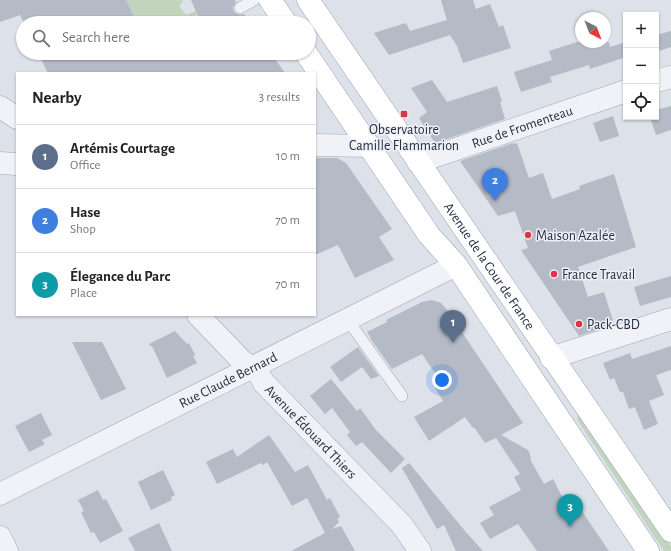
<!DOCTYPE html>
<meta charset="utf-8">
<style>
body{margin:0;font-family:"Alegreya Sans",sans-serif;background:#f6f6f6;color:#222}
.controls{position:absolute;right:12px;top:12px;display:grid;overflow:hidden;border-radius:0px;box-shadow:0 1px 3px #0004}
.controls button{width:36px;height:36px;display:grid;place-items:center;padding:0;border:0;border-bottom:1px solid #e0e0e0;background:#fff;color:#222;font:20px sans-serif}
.compass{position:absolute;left:575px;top:12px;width:36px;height:36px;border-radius:50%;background:#fff;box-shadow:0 1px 3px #0004;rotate:138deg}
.you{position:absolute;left:442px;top:380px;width:14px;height:14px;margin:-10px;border:3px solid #fff;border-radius:50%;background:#1a73e8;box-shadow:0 0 0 6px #1a73e833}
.badge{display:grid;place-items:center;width:26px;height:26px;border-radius:50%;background:#db3547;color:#fff;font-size:13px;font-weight:700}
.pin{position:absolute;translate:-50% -33px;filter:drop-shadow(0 1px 2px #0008)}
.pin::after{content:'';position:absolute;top:21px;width:14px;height:12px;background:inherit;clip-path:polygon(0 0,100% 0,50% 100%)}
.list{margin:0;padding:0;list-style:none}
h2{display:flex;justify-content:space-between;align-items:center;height:52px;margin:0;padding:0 16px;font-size:17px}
h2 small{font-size:13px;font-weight:400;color:#767676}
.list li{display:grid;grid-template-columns:26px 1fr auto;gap:12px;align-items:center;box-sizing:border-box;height:64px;padding:0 16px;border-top:1px solid #e0e0e0}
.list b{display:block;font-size:15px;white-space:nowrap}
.list p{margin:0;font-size:13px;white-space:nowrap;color:#767676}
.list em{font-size:13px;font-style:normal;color:#767676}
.icon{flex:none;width:22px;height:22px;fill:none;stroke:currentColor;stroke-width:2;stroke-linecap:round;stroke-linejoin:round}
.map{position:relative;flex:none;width:671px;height:551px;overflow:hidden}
.search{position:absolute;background:#fff;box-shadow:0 1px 3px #0004;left:16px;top:16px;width:300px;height:44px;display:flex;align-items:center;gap:10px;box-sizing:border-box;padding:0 14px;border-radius:22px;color:#767676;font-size:15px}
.panel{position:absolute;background:#fff;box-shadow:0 1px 3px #0004;left:16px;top:72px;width:300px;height:244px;border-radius:0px}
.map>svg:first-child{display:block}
</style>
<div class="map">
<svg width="671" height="551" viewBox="0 0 671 551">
<rect width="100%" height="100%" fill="#dde1e9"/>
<g fill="#c2d4be">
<polygon points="126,0 182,0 183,2 179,6 186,15 196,11 197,15 179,23 137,23"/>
<polygon points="578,416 580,416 582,418 671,546 671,551 664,551 580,424 577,419"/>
</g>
<g fill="#b4bac6">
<polygon points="0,0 126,0 137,23 24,23 20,15 0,22"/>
<polygon points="191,0 235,0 236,2 233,8 234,12 240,15 244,14 250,23 201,23"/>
<polygon points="441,0 473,0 476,9 490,4 499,27 503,25 511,48 463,63 457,46 450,35 389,55 374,33 406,23 410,31 447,20"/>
<polygon points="671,31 671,47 656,52 656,35"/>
<polygon points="577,42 609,42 610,47 626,42 626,57 590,69 589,65 550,77 552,82 521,92 514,72 552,60 549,51"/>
<polygon points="38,53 271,53 285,73 48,73"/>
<polygon points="432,80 447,102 497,86 502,101 500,102 505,119 435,143 419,118 427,112 411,88"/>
<polygon points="671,106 671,130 656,135 650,117 656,117 656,110"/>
<polygon points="613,116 619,136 600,142 593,123"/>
<polygon points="513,143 514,144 517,143 529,178 543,173 552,199 580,189 579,186 614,174 636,247 578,267 588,297 604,292 614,324 579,336 521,250 528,248 515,211 498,216 460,161"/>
<polygon points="315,158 337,158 346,163 392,229 379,237 394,260 355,278 338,245 315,255"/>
<polygon points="671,276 671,297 640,306 634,287"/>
<polygon points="432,300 441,303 447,310 523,423 501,435 528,450 530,454 531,461 544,484 553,479 569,510 577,504 609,551 537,551 518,524 490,539 480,523 494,515 489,507 521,490 514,477 520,474 496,438 485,443 474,427 473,428 465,417 429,441 414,417 443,401 435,388 442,383 422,354 392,369 370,338 371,338 367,332 387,322 386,320 422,302"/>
<polygon points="175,331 187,344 189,343 195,355 193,356 197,363 167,378 153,348 149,344"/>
<polygon points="72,342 102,342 126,389 101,400"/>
<polygon points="671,346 671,370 656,375 664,395 649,401 658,424 644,430 635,407 629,409 623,392 620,392 614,378 610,380 603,363 630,353 632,359"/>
<polygon points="358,347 379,376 371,379 362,367 341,382 330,367"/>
<polygon points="331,379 357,411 360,408 376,430 405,459 391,473 362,442 356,446 347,435 350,432 332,408 325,414 310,396"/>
<polygon points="41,413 52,435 42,440 45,444 29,452 15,426"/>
<polygon points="269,435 295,472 308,465 327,500 330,498 340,517 337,519 339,522 332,529 341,526 355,551 291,551 325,533 307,498 292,506 267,462 263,465 261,463 217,484 206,462 233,449 237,457"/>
<polygon points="409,463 465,531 483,551 456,551 444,525 437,529 402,468"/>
<polygon points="163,470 175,495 171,497 172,500 151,510 138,482"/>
<polygon points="98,490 103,500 106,499 123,531 100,543 94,532 91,533 81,512 84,511 78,500"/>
<polygon points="159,523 172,551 135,551 128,538"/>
</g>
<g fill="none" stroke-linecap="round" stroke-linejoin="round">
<defs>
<g id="service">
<polyline points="240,8 254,0"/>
<polyline points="347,319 402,396"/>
</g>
<g id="minor">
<polyline points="656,81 671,77"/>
<polyline points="0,107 17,118"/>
<polyline points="315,145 369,146"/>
<path id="s1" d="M418,162L626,91"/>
<polyline points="0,163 17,164"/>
<path id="s2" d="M198,315L242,361L259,374L264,383L402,525L420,551"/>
<polyline points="551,358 671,319"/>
<path id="s3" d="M0,494L456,265"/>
<polyline points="0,537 7,551"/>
</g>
<g id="primary">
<polyline points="270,0 286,23"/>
<path id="s4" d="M308,0C430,177 549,354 671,531"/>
<polyline points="306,53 429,235 456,265 648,551"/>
</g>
</defs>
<use href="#service" stroke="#a2a8b3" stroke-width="12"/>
<use href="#minor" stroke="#a2a8b3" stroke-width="23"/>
<use href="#primary" stroke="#9ca5b6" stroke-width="23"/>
<use href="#service" stroke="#f0f2f7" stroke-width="11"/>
<use href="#minor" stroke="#f0f2f7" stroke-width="22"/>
<use href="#primary" stroke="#fff" stroke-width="22"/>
</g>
<g fill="#db3547" stroke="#edf0f6" stroke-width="1.5">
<rect x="400" y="110" width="8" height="8" rx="2"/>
<circle cx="528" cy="235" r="4"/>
<circle cx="554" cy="274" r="4"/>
<circle cx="579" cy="324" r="4"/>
</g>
<g text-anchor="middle" stroke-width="3" stroke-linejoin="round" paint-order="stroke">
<g font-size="14" fill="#252e41" stroke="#edf0f6">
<text dy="5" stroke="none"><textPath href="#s1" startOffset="110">Rue de Fromenteau</textPath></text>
<text dy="5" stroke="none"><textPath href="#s4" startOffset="322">Avenue de la Cour de France</textPath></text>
<text dy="5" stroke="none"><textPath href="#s3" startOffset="255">Rue Claude Bernard</textPath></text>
<text dy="5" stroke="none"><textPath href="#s2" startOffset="163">Avenue Édouard Thiers</textPath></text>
</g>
<g font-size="14" fill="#252e41" stroke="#edf0f6" text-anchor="start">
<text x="404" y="134" text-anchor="middle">Observatoire<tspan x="404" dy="16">Camille Flammarion</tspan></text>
<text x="536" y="240">Maison Azalée</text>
<text x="562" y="279">France Travail</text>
<text x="587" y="329">Pack-CBD</text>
</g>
</g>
</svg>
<div class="controls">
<button>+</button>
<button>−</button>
<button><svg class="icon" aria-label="locate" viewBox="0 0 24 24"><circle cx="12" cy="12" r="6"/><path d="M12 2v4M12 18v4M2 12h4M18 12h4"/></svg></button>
</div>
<svg class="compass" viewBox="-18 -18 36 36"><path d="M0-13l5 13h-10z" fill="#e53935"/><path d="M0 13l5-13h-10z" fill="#767676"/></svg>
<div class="you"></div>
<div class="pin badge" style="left:453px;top:343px;background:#5c6f8a">1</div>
<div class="pin badge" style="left:495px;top:201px;background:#3f7fe0">2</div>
<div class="pin badge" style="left:570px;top:527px;background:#0f9aa8">3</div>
<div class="search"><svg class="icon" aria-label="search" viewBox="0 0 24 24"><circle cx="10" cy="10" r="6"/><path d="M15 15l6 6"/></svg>Search here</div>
<section class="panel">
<h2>Nearby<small>3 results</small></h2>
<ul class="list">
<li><span class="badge" style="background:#5c6f8a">1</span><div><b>Artémis Courtage</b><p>Office</p></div><em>10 m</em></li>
<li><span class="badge" style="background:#3f7fe0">2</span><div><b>Hase</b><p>Shop</p></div><em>70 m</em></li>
<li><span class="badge" style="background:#0f9aa8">3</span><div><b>Élegance du Parc</b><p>Place</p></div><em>70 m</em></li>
</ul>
</section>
</div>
